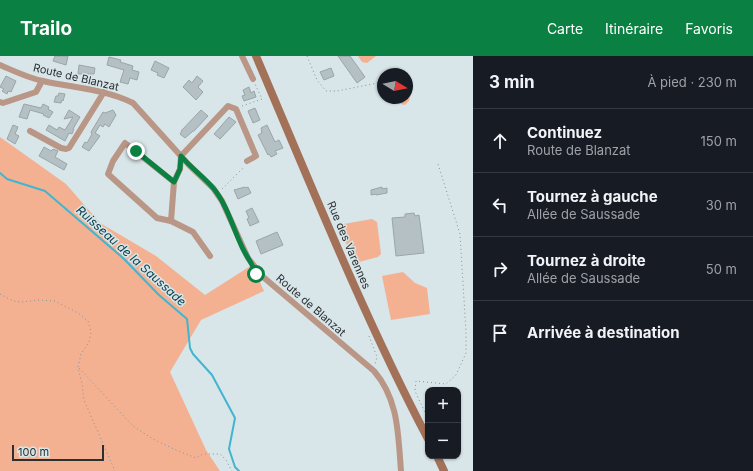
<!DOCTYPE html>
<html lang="fr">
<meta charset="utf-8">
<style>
body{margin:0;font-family:Inter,sans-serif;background:#20242c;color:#f1f3f6}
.controls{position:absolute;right:12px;bottom:12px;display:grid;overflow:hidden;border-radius:8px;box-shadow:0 1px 3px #0004}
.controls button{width:36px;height:36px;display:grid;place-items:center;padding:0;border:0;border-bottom:1px solid #363941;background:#171b24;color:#f1f3f6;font:20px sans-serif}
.compass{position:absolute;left:377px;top:12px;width:36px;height:36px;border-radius:50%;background:#171b24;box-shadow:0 1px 3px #0004;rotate:100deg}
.scale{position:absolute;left:12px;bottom:10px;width:92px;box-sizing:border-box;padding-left:4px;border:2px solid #2b3031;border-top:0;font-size:11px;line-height:14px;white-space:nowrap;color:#2b3031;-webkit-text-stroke:3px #d8e5e9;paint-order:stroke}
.stop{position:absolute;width:12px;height:12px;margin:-9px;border:3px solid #0b8043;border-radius:50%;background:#fff}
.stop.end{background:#0b8043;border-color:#fff;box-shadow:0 1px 4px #0008}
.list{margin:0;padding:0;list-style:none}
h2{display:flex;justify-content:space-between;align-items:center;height:52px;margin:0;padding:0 16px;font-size:17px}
h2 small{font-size:13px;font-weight:400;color:#9ea1a6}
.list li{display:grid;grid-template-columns:26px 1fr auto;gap:12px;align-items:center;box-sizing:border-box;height:64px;padding:0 16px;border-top:1px solid #363941}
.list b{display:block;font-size:15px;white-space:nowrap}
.list p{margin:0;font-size:13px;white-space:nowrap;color:#9ea1a6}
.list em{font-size:13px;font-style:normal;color:#9ea1a6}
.icon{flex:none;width:22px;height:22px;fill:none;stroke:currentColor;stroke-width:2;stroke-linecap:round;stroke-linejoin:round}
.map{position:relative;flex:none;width:473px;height:415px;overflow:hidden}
header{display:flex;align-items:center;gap:24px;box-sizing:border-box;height:56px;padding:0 20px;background:#0b8043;color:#fff}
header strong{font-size:19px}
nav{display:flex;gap:22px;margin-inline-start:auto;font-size:14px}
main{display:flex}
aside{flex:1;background:#171b24}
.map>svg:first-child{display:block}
</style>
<header>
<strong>Trailo</strong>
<nav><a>Carte</a><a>Itinéraire</a><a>Favoris</a></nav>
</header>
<main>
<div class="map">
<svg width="473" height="415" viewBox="0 0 473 415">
<rect width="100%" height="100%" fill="#d8e5e9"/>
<g fill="#f3b191">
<polygon points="358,0 376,0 367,7 362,6"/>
<polygon points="407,34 410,40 409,45 405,49 397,47 394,42 407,42"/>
<polygon points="0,81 66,128 100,167 156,200 205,239 252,209 264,235 201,264 170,316 206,394 220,415 0,415"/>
<polygon points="372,163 377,166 381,198 378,201 355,207 338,169"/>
<polygon points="403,216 415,227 427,232 430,258 391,264 382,220"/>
</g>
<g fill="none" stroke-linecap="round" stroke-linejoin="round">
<polyline stroke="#41b5d0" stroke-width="2" points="0,117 7,123 45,135 123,202 159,239 187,263 190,292 193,298 212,319 235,362 229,393 235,411 239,415"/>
</g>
<g fill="#b4c0c4" stroke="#99a6a9">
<polygon points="55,0 68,0 66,9 53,5"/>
<polygon points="338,0 350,0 365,21 357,27"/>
<polygon points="109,1 121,4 120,6 133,10 132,14 139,16 137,24 130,22 128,28 120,26 124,14 107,9"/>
<polygon points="155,5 169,12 164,22 157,19 158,17 151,14"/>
<polygon points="79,9 95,12 94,18 78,18"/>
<polygon points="331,12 334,20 324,24 320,16"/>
<polygon points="6,20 16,25 11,36 8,35 7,38 2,35 4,33 0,31"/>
<polygon points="197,20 203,25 198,31 203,36 196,44 183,31 189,24 192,27"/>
<polygon points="249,31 251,37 254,35 256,41 244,45 242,40 245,39 243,34"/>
<polygon points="59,37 65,38 63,45 62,44 61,47 54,46 56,40 58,40"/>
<polygon points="24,48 41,52 43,48 49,51 48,53 53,56 49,62 43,59 44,58 30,54 27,63 19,61"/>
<polygon points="255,52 260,64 253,67 248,55"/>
<polygon points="69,54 80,61 73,73 74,73 72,78 69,77 65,85 46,74 49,69 57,74 59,71 65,74 73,61 64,63"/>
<polygon points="113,54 116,59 109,71 105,68 103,71 100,69 95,77 100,80 89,95 82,91 85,86 87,87 92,78 91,76 103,56 105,57"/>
<polygon points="201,54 208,60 194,75 193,75 185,82 180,78 182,75 181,75"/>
<polygon points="229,61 236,66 220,83 214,78"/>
<polygon points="13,69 18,71 15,78 19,80 15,88 7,83"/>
<polygon points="267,69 275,86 279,84 283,92 275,95 277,98 271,101 269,98 268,99 258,79 262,77 261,72"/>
<polygon points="44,91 51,95 53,93 58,95 55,101 67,108 64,114 39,100"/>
<polygon points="245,131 246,132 248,131 251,137 238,143 234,134"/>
<polygon points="382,131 382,133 387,132 387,137 376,139 376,138 371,139 371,134"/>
<polygon points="252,152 259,166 250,170 247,163 249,162 246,155"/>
<polygon points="414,157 415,160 419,159 424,197 396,200 392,162 405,161 405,158"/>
<polygon points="277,176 283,189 261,198 256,185"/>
</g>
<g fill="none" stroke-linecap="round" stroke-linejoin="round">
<g stroke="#889194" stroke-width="1" stroke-dasharray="1 3" stroke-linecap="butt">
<polyline points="307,0 317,24 326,35 337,35 383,26"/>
<polyline points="242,50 262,43 255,28"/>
<polyline points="222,133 244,111"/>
<polyline points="0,238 13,245 22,246 38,244 55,245 78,257 88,265 91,276 89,286 81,298 78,311 82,328 84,344 115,415"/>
<polyline points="369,280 377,301 375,309"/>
<polyline points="79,312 133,370 153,383 176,394 196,402 203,398 220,398 226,404 232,415"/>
<polyline points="428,363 415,335 416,325 446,328 456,319 466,297 466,276 460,178 438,108"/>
</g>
<g stroke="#b99685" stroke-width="6">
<polyline points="242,0 253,23"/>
<path d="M0,9C14,15 28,22 43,25C74,32 105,33 133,47L189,109L213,132L222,145L248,202L262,220L374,315C399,344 398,379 401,415"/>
<polyline points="0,46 3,47 36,36 42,25"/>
<polyline points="30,75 61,92 66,93 69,92 104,36"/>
<polyline points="174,126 125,87 113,105 108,118 157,162 171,165 174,126 180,113 181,100 228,50 236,53 256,100 247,105"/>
<polyline points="171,165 193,176 210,200"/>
</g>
<g stroke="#a37158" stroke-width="8">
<path d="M256,0C311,129 363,259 428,383"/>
<polyline points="437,400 444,415"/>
</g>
</g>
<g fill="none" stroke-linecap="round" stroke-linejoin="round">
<path stroke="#0b8043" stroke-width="5" d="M136,95L174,126L180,113L181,100C191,112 204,121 214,133C227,149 233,172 242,191C246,200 253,208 256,218"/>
</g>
<g text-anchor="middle" stroke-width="3" stroke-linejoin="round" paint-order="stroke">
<g font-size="11" fill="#2b3031" stroke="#d8e5e9">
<text transform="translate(76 21) rotate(13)" y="4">Route de Blanzat</text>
<text transform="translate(349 189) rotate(67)" y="4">Rue des Varennes</text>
<text transform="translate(311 249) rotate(41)" y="4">Route de Blanzat</text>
</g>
<g font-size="12" font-style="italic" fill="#0d414c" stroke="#d8e5e9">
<text transform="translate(131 200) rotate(42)" y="4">Ruisseau de la Saussade</text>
</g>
</g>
</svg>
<div class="controls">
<button>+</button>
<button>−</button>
</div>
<svg class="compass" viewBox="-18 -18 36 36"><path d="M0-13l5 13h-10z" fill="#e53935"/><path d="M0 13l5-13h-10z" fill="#9ea1a6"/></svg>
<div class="scale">100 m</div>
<div class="stop" style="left:256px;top:218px"></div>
<div class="stop end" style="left:136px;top:95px"></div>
</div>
<aside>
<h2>3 min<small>À pied · 230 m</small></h2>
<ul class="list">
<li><svg class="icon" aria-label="ahead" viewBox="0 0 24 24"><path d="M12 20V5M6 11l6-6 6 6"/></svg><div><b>Continuez</b><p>Route de Blanzat</p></div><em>150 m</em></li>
<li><svg class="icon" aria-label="left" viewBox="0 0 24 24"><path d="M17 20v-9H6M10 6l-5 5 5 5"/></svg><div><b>Tournez à gauche</b><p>Allée de Saussade</p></div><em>30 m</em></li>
<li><svg class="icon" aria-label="right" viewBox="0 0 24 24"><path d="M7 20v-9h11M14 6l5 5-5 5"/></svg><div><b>Tournez à droite</b><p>Allée de Saussade</p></div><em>50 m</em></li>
<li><svg class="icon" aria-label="arrive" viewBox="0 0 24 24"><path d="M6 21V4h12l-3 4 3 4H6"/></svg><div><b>Arrivée à destination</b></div></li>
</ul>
</aside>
</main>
